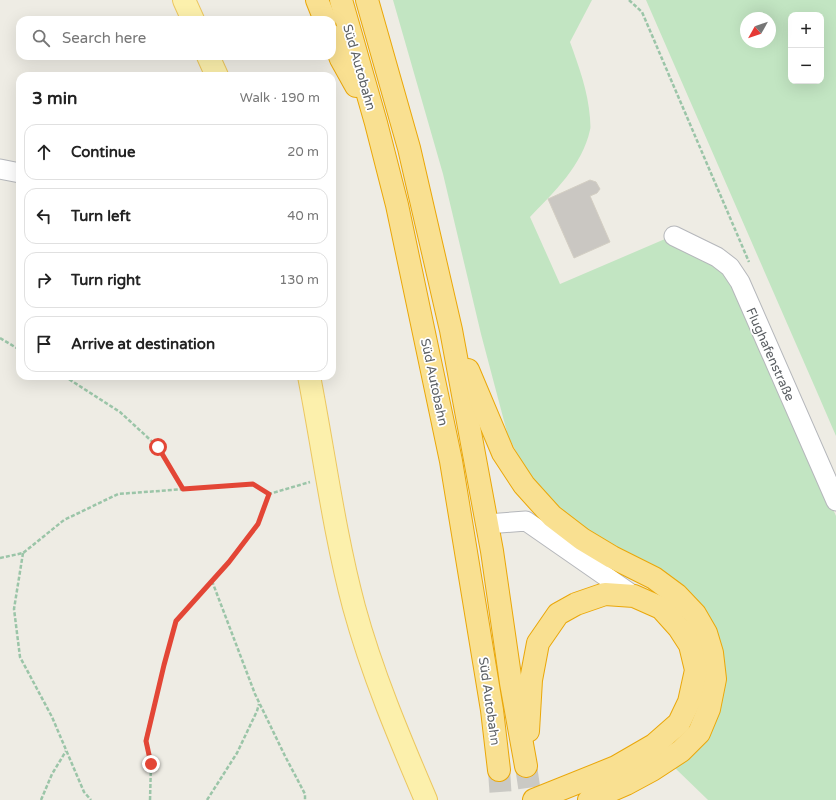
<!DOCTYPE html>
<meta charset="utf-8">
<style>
body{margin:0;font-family:"Varela Round",sans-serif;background:#f6f6f6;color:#222}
.controls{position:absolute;right:12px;top:12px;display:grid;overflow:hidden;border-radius:8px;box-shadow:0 4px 16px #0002}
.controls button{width:36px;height:36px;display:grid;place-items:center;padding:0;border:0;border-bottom:1px solid #e0e0e0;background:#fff;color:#222;font:20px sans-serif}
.compass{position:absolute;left:740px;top:12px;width:36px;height:36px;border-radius:50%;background:#fff;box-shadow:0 4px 16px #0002;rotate:230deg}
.stop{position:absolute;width:12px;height:12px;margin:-9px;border:3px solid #e34636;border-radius:50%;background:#fff}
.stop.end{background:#e34636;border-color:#fff;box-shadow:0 1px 4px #0008}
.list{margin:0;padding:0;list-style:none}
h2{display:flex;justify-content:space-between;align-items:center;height:52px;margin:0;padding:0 16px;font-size:17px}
h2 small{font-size:13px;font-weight:400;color:#767676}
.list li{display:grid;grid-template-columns:26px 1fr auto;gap:12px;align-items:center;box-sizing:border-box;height:56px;margin:0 8px 8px;padding:0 8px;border:1px solid #e0e0e0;border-radius:12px}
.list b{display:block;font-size:15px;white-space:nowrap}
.list em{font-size:13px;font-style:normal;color:#767676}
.icon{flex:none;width:22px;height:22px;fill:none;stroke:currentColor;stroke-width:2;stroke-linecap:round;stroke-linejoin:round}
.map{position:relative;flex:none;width:836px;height:800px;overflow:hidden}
.search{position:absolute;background:#fff;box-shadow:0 4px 16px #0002;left:16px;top:16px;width:320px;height:44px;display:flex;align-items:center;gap:10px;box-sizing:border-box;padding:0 14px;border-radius:12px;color:#767676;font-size:15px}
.panel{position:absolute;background:#fff;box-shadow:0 4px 16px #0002;left:16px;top:72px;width:320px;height:308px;border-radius:12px}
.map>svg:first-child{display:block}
</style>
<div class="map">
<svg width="836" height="800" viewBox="0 0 836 800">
<rect width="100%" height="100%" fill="#eeece4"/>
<g fill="#c2e5c2" fill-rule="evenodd">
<path d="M393,0H592L570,42C579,67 588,91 590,118C590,122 591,127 590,130C582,166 554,192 530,217L560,284L665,239L711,264L731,279L836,516V800H708L675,768L699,746L719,714L725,674L720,642L705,609L682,584L593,534L560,509L529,476L508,436L481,334L443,174Z"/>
<path d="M646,0H836V436L817,392ZM791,15H821V81H791ZM746,18H770V42H746Z"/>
</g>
<polygon fill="#cac7c2" stroke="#d3cec3" points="590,180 596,182 600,189 597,193 590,196 610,242 574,258 548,199"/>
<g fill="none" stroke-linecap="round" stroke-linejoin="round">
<g stroke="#cac9c4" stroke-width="22" stroke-dasharray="22 11" stroke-linecap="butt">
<polyline points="526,766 531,800"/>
<polyline points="499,770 501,800"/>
</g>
<defs>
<g id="minor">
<polyline points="0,169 20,173"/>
<polyline points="674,236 717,257 730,267 740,282 836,501"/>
<polyline points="487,524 526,521 634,596"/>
</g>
<g id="major">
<polyline points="184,0 193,20"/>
<polyline points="208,56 217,76"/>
<path d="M309,376C324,453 334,532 354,607C372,673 399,737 426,800"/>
</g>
<g id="highway">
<polyline points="317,0 325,20"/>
<polyline points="341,0 376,123 397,205 451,461 492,710 499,770"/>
<polyline points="367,0 409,148 451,330 492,551 511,683 526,766"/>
<polyline points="332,36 341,59 356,86"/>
<polyline points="468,370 503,453 524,485 552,516 582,539 612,557 654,578 677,595 695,614 706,633 712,653 715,679 709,709 699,733 681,751 652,770 626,784 589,800"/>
<polyline points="528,731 531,680 538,643 558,614 576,604 605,594 634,596 661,608 679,628 690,645 696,670 689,702 679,723 654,745 616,767 534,800"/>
</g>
</defs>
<use href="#minor" stroke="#b5b7bb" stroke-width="21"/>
<use href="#major" stroke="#ecc760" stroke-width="24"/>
<use href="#highway" stroke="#eaa709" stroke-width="24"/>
<g stroke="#9bc5a8" stroke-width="2.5" stroke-dasharray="4 2" stroke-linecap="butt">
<polyline points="629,0 642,12 749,262"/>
<polyline points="0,338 20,350"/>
<polyline points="64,376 120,412 158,447 183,489"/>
<polyline points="23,553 14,609 20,657 52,717 84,792 91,800"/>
<polyline points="0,558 23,553 64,520 118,494 253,484 269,494"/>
<polyline points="212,581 255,694 285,756 305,794 305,800"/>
<polyline points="41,800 52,774 66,751"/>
<polyline points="150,800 151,764 145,741 164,665 176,621 229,562 258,525 269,494 310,482"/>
<polyline points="207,800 237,753 257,711 259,704"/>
</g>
<use href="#minor" stroke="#fff" stroke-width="19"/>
<use href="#major" stroke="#fcf0ac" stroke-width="22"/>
<use href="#highway" stroke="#f9e091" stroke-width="22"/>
</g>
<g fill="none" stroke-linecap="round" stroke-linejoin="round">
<polyline stroke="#e34636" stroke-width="5" points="151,764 146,741 164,665 176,621 229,562 258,524 269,494 253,484 183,489 158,447"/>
</g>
<g text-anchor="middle" stroke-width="3.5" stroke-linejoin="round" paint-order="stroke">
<g font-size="13" fill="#5c6064" stroke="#fff">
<text transform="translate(360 67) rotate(74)" y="5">Süd Autobahn</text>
<text transform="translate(771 354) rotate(66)" y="5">Flughafenstraße</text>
<text transform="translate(435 382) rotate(78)" y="5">Süd Autobahn</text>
<text transform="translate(490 701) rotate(82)" y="5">Süd Autobahn</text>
</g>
</g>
</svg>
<div class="controls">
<button>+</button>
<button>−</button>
</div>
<svg class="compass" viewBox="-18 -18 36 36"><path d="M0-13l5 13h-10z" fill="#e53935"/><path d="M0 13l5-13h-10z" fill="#767676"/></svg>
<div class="stop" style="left:158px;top:447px"></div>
<div class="stop end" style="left:151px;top:764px"></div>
<div class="search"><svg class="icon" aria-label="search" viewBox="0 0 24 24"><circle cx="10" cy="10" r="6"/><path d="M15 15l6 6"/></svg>Search here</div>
<section class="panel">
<h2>3 min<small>Walk · 190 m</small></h2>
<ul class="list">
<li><svg class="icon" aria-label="ahead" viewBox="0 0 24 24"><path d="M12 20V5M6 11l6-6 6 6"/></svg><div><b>Continue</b></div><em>20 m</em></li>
<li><svg class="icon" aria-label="left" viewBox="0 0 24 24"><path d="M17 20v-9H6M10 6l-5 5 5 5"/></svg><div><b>Turn left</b></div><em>40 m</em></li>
<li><svg class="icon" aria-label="right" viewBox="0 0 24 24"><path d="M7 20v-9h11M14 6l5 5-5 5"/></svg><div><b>Turn right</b></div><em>130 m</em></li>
<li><svg class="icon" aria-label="arrive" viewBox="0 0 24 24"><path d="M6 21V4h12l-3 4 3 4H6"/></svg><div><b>Arrive at destination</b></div></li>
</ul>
</section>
</div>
